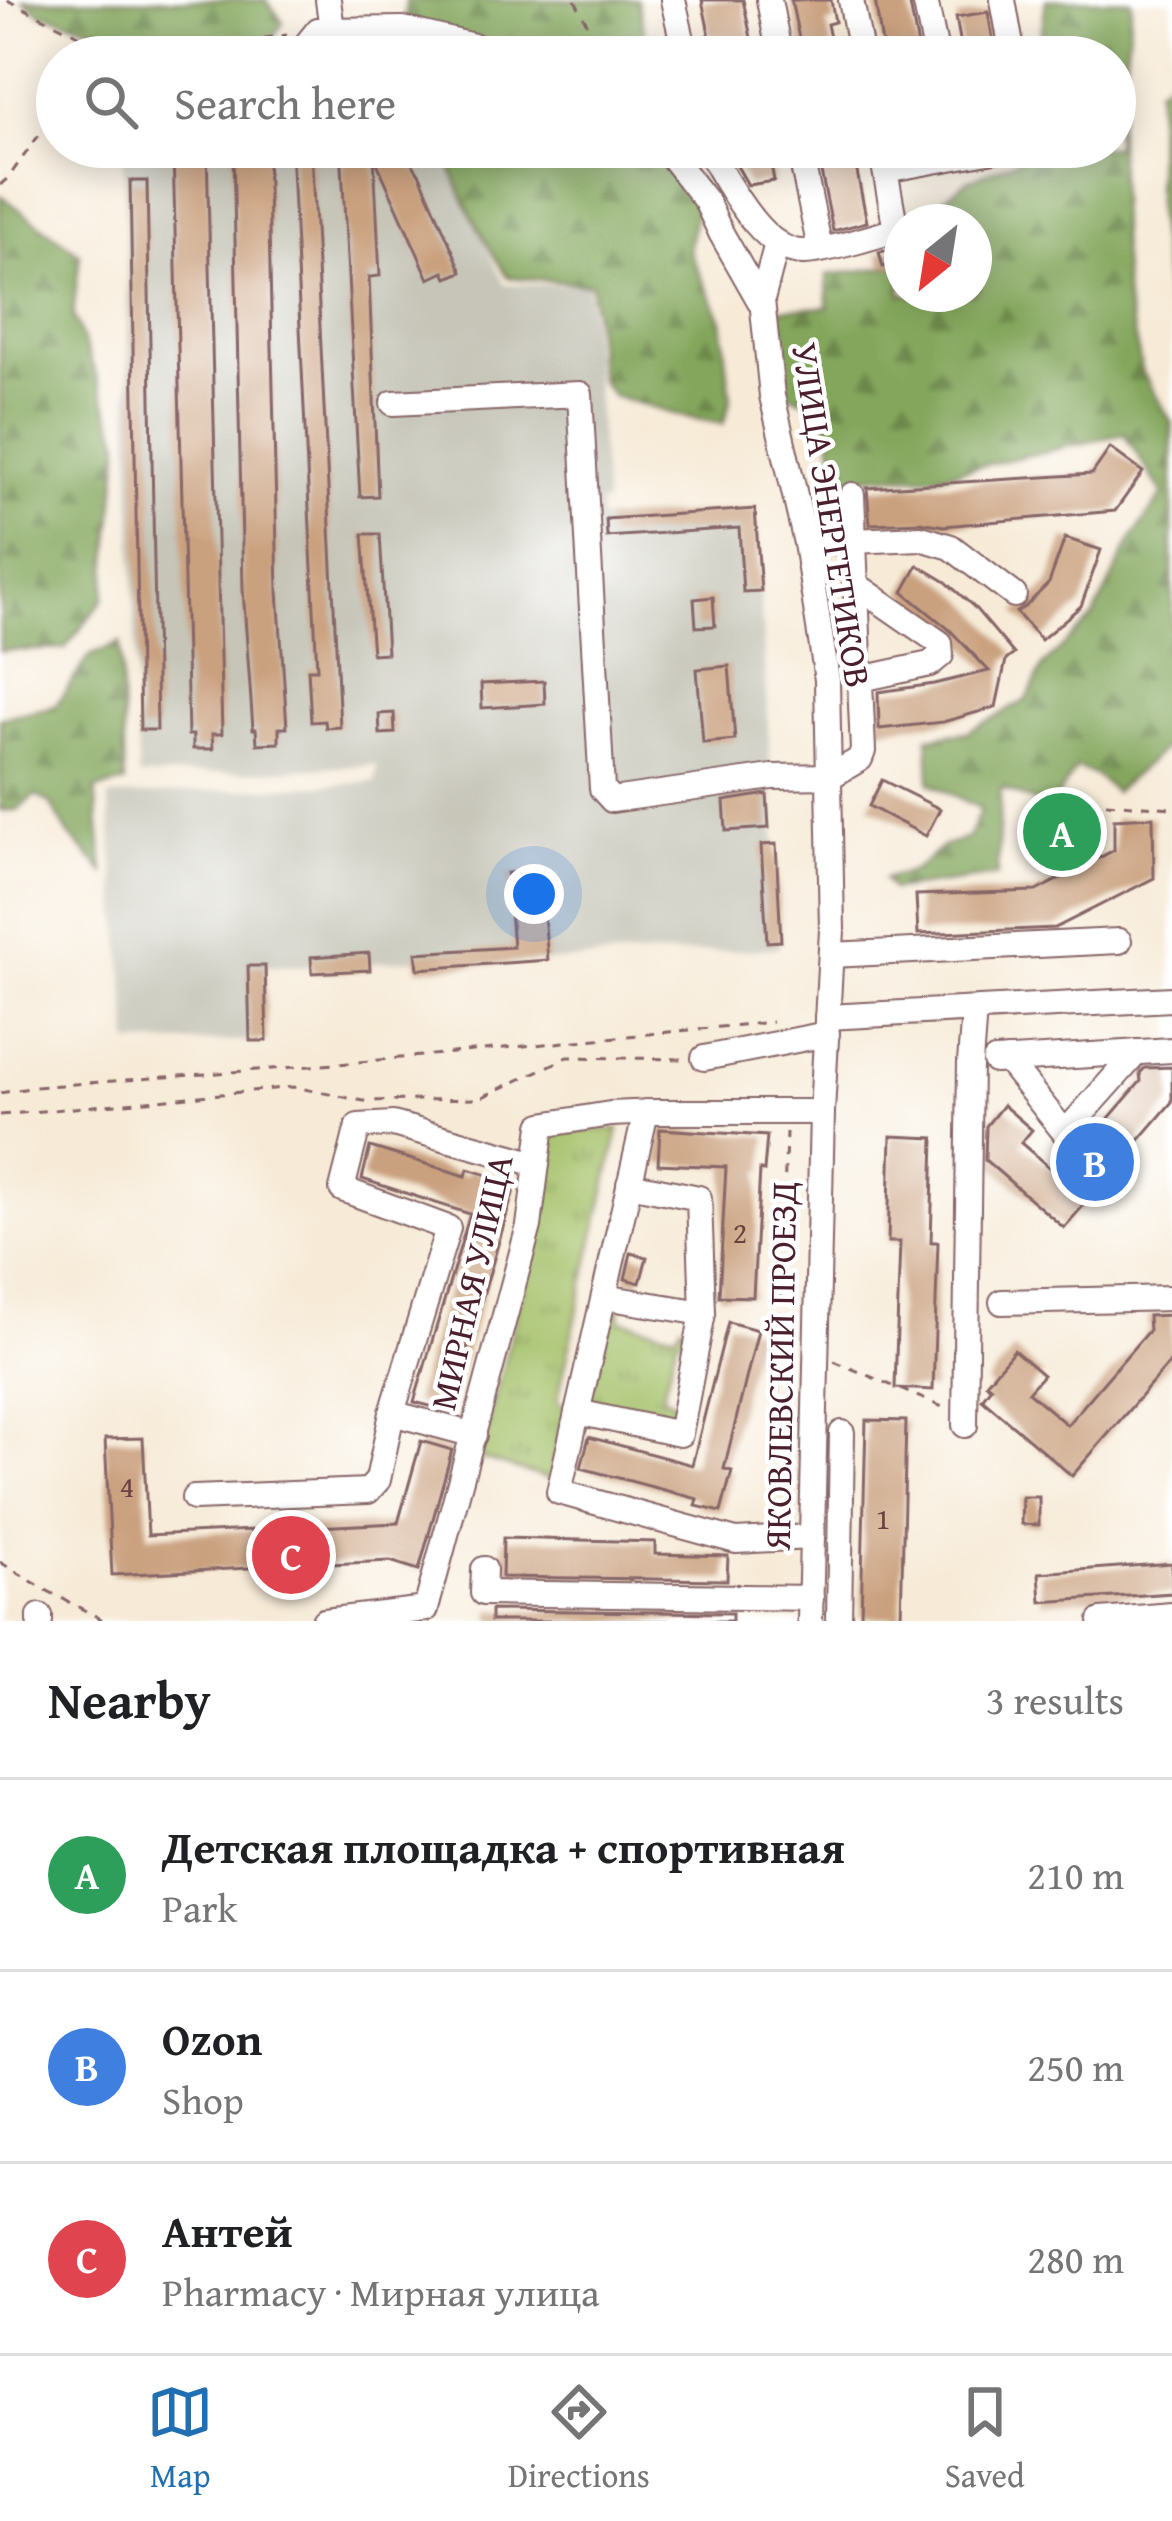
<!DOCTYPE html>
<meta charset="utf-8">
<style>
body{margin:0;font-family:"Gentium Book Plus",serif;background:#f2f2f2;color:#202124}
.compass{position:absolute;left:884px;top:204px;width:108px;height:108px;border-radius:50%;background:#fff;box-shadow:0 6px 30px #0003;rotate:210deg}
.you{position:absolute;left:534px;top:894px;width:42px;height:42px;margin:-30px;border:9px solid #fff;border-radius:50%;background:#1a73e8;box-shadow:0 0 0 18px #1a73e833}
.badge{display:grid;place-items:center;width:78px;height:78px;border-radius:50%;background:#1f6fb2;color:#fff;font-size:39px;font-weight:700}
.pin{position:absolute;translate:-50% -50%;border:6px solid #fff;box-shadow:0 3px 12px #0006}
.list{margin:0;padding:0;list-style:none}
h2{display:flex;justify-content:space-between;align-items:center;height:156px;margin:0;padding:0 48px;font-size:51px}
h2 small{font-size:39px;font-weight:400;color:#757577}
.list li{display:grid;grid-template-columns:78px 1fr auto;gap:36px;align-items:center;box-sizing:border-box;height:192px;padding:0 48px;border-top:3px solid #e0e0e0}
.list b{display:block;font-size:45px;white-space:nowrap}
.list p{margin:0;font-size:39px;white-space:nowrap;color:#757577}
.list em{font-size:39px;font-style:normal;color:#757577}
.icon{flex:none;width:66px;height:66px;fill:none;stroke:currentColor;stroke-width:2;stroke-linecap:round;stroke-linejoin:round}
.map{position:relative;flex:none;width:1172px;height:1621px;overflow:hidden}
.search{position:absolute;background:#fff;box-shadow:0 6px 30px #0003;left:36px;right:36px;top:36px;height:132px;display:flex;align-items:center;gap:30px;box-sizing:border-box;padding:0 42px;border-radius:66px;color:#757577;font-size:45px}
.sheet{height:732px;background:#fff}
nav{display:flex;justify-content:space-around;align-items:center;box-sizing:border-box;height:168px;border-top:3px solid #e0e0e0;background:#fff;font-size:33px;color:#757577}
nav a{display:grid;justify-items:center;gap:6px}
nav .on{color:#1f6fb2}
.map>svg:first-child{display:block}
</style>
<div class="map">
<svg width="1172" height="1621" viewBox="0 0 1172 1621">
<defs>
<pattern id="grass-tufts" width="24" height="20" patternUnits="userSpaceOnUse" patternTransform="scale(3)"><rect width="24" height="20" fill="#a4c067"/><path d="M3 7l-1-3M5 7V3M7 7l1-3M15 17l-1-3M17 17v-4M19 17l1-3" fill="none" stroke="#889b55"/></pattern>
<pattern id="forest-firs" width="22" height="20" patternUnits="userSpaceOnUse" patternTransform="scale(3)"><rect width="22" height="20" fill="#83a65c"/><path d="M5 1l3.5 6h-7zM16 11l3.5 6h-7z" fill="#6d874c"/></pattern>
</defs>
<rect width="100%" height="100%" fill="#fff"/>
<filter id="ink" filterUnits="userSpaceOnUse"><feTurbulence type="fractalNoise" baseFrequency=".00833" numOctaves="2"/><feDisplacementMap in="SourceGraphic" scale="24" xChannelSelector="R" yChannelSelector="G"/><feConvolveMatrix kernelMatrix="1 2 1 2 8 2 1 2 1" color-interpolation-filters="sRGB"/></filter>
<filter id="wash" filterUnits="userSpaceOnUse"><feTurbulence type="fractalNoise" baseFrequency=".004" numOctaves="4" result="noise"/><feDisplacementMap in="SourceGraphic" scale="48" xChannelSelector="R" yChannelSelector="G"/><feGaussianBlur stdDeviation="2.7" result="paint"/><feColorMatrix in="noise" values="0 0 0 0 0 0 0 0 0 0 0 0 0 0 0 0 0 1.4 0 .05"/><feComposite in="paint" operator="in"/></filter>
<g filter="url(#wash)">
<rect width="100%" height="100%" fill="#f7ebd8"/>
<g fill="#c6c5b8">
<polygon points="334,46 393,57 255,57"/>
<polygon points="123,147 439,147 504,284 588,285 605,503 599,504 600,519 755,509 781,941 777,948 418,969 416,959 370,963 370,970 312,973 311,966 266,966 267,1041 130,1044 108,797 375,782 377,765 138,777"/>
</g>
<g fill="url(#grass-tufts)" stroke="#777049" stroke-width="3">
<polygon points="619,1129 557,1402 566,1407 550,1479 479,1458 538,1230 553,1131"/>
<polygon points="620,1306 620,1320 676,1334 682,1324 689,1331 690,1341 677,1339 662,1396 672,1401 677,1410 673,1421 592,1407 588,1400 614,1307"/>
</g>
<g fill="url(#forest-firs)" stroke="#666244" stroke-width="3">
<polygon points="23,0 266,0 283,22 268,46 200,55 155,46 40,13"/>
<polygon points="406,0 637,0 650,57 415,57 405,17"/>
<polygon points="1046,0 1131,0 1132,3 1118,128 1120,234 1125,296 1143,373 1172,423 1172,676 1167,683 1172,687 1172,742 1114,792 1099,778 1077,767 1050,808 1001,788 997,876 892,890 884,879 915,870 944,846 968,838 981,809 930,783 928,737 967,732 1027,700 1043,666 1094,616 1130,542 1163,494 1124,434 930,477 871,476 841,480 822,406 785,393 775,309 828,307 827,275 902,265 902,294 974,294 974,222 938,222 935,205 968,180 1042,150 1043,147 1115,147 1115,57 1038,57"/>
<polygon points="1172,76 1172,312 1168,307 1156,210 1157,88"/>
<path d="M444,147H674L697,202L689,251L722,320L731,400L723,424L681,416L613,396L600,380L591,284L508,277C480,236 459,194 444,147Z"/>
<polygon points="0,195 80,254 73,314 121,442 104,598 65,649 0,651"/>
<polygon points="120,642 125,783 95,790 104,872 69,835 50,803 35,795 18,810 0,810 0,718 55,706 90,656"/>
</g>
<g id="blocks">
<g fill="#caa17f">
<polygon points="702,0 743,0 755,57 714,57"/>
<polygon points="791,0 831,0 835,22 827,24 834,57 796,57 794,44 800,43"/>
<polygon points="875,0 909,0 920,57 884,57"/>
<polygon points="988,12 996,57 963,57 956,17"/>
<polygon points="245,147 267,147 278,591 287,728 279,728 279,743 257,744 256,729 253,729 243,589 233,151 245,150"/>
<polygon points="291,147 311,147 340,727 326,728 325,721 311,722 308,669 317,669"/>
<polygon points="341,147 401,147 420,175 462,272 447,278 444,272 429,279 374,156 380,276 369,277 378,496 360,497"/>
<polygon points="726,147 768,147 774,181 748,185"/>
<polygon points="816,147 852,147 867,222 833,231"/>
<polygon points="207,150 222,734 212,734 213,749 193,749 193,735 188,735 173,151"/>
<polygon points="130,181 147,181 157,730 140,730"/>
<polygon points="902,248 902,263 883,267 879,252"/>
<polygon points="1110,448 1143,472 1115,511 944,526 920,522 870,524 867,488 1092,474"/>
<polygon points="755,509 761,591 743,592 739,528 607,537 606,519"/>
<polygon points="363,534 380,534 387,653 372,654"/>
<polygon points="1065,538 1101,550 1081,606 1041,640 1016,612 1026,606 1049,583"/>
<polygon points="918,565 946,582 975,608 1014,654 1006,660 996,707 943,722 879,729 878,692 934,684 989,671 950,630 903,592"/>
<polygon points="713,597 715,626 696,627 694,599"/>
<polygon points="729,666 735,740 703,743 697,669"/>
<polygon points="544,681 545,704 482,708 481,684"/>
<polygon points="394,713 395,733 380,734 379,714"/>
<polygon points="882,780 940,809 926,836 869,806"/>
<polygon points="767,794 769,828 726,831 724,801"/>
<polygon points="1153,817 1154,878 1055,928 918,934 916,895 1036,891 1114,850 1114,819"/>
<polygon points="776,844 781,941 767,942 761,845"/>
<polygon points="540,870 548,960 418,969 416,953 513,947 507,873"/>
<polygon points="369,953 370,970 312,973 311,957"/>
<polygon points="248,966 265,966 267,1041 250,1041"/>
<polygon points="1172,1067 1172,1102 1064,1228 985,1160 986,1126 1003,1105 1032,1130 1021,1143 1059,1176 1141,1081 1140,1073 1145,1068"/>
<polygon points="660,1129 767,1136 764,1171 760,1170 753,1297 719,1296 726,1167 658,1164"/>
<polygon points="891,1136 934,1138 931,1242 938,1242 933,1390 895,1388 900,1242 888,1242"/>
<polygon points="370,1147 466,1176 468,1169 505,1180 503,1187 514,1190 449,1411 414,1402 470,1214 362,1179"/>
<polygon points="631,1253 647,1257 640,1283 625,1279"/>
<polygon points="1172,1315 1172,1360 1072,1476 982,1399 991,1387 986,1383 1014,1350 1043,1375 1028,1392 1067,1425 1149,1330 1148,1316"/>
<polygon points="728,1322 758,1330 724,1469 732,1471 721,1512 696,1506 698,1499 581,1468 589,1437 692,1465"/>
<polygon points="866,1420 906,1421 901,1618 861,1617"/>
<polygon points="143,1438 148,1535 398,1523 421,1441 452,1450 419,1570 390,1561 112,1575 105,1439"/>
<polygon points="1022,1497 1039,1497 1039,1525 1021,1524"/>
<polygon points="503,1538 655,1542 655,1554 728,1556 727,1580 502,1577"/>
<polygon points="1172,1563 1172,1593 1041,1602 1039,1573"/>
<polygon points="491,1610 732,1613 732,1621 491,1621"/>
</g>
</g>
</g>
<g filter="url(#ink)">
<use href="#blocks" fill-opacity="0" stroke="#876668" stroke-width="3"/>
<g fill="none" stroke-linecap="round" stroke-linejoin="round">
<defs>
<g id="minor">
<polyline points="328,0 332,29"/>
<polyline points="673,0 686,57"/>
<polyline points="769,0 780,57"/>
<polyline points="851,0 862,57"/>
<polyline points="925,0 937,57"/>
<polyline points="1003,0 1013,57"/>
<polyline points="301,51 318,30 403,29 519,57"/>
<polyline points="664,147 706,201 721,233 762,305"/>
<path d="M706,147C726,180 762,254 805,252C828,251 873,237 896,230L885,170L1010,147"/>
<polyline points="799,147 820,249"/>
<polyline points="393,403 580,394 602,789 612,800 772,777 831,776 860,759 863,751 852,495"/>
<polyline points="806,543 921,538 951,547 1014,595"/>
<polyline points="855,584 940,643 941,655 930,664 861,679"/>
<polyline points="831,955 1119,941"/>
<polyline points="827,1017 1172,999"/>
<polyline points="704,1058 827,1034"/>
<polyline points="1007,1060 1065,1133 1137,1052"/>
<polyline points="995,1061 1172,1050"/>
<polyline points="646,1112 559,1492 736,1541 812,1537"/>
<polyline points="604,1297 703,1313 699,1198 629,1184"/>
<polyline points="1002,1302 1172,1298"/>
<polyline points="577,1412 680,1434 703,1313"/>
<polyline points="965,1425 970,1063 974,1010"/>
<polyline points="474,1435 392,1413 448,1228 342,1189 358,1126 393,1124 537,1164"/>
<polyline points="194,1498 368,1491 378,1480 392,1413"/>
<polyline points="484,1569 483,1593 811,1598"/>
<polyline points="40,1616 40,1621"/>
<polyline points="324,1621 426,1609 529,1226 542,1125 610,1114 655,1112 822,1112 832,930 827,680 806,543 772,396 762,300 777,243"/>
<polyline points="810,1621 822,1112"/>
<polyline points="839,1621 842,1433"/>
<polyline points="1101,1621 1172,1615"/>
</g>
</defs>
<use href="#minor" stroke="#876668" stroke-width="28"/>
<g stroke="#876668" stroke-width="3" stroke-dasharray="9 9" stroke-linecap="butt">
<polyline points="7,0 99,45 142,56 287,35"/>
<polyline points="575,0 604,57"/>
<polyline points="0,185 8,178 57,110"/>
<polyline points="1106,803 1172,808"/>
<polyline points="0,1093 35,1087 349,1063 772,1022"/>
<polyline points="0,1115 294,1087 364,1101 478,1099 568,1057 682,1059"/>
<polyline points="834,1361 947,1409"/>
<polyline points="775,1518 786,1132"/>
<polyline points="0,1562 46,1590 105,1621"/>
</g>
<use href="#minor" stroke="#fff" stroke-width="24"/>
</g>
</g>
<g text-anchor="middle" stroke-width="9" stroke-linejoin="round" paint-order="stroke">
<g font-size="30" fill="#6a4040">
<text x="740" y="1243">2</text>
<text x="127" y="1497">4</text>
<text x="883" y="1529">1</text>
</g>
<g font-size="36" fill="#4a1f2b" stroke="#fff">
<text transform="translate(832 515) rotate(81)" y="13">УЛИЦА ЭНЕРГЕТИКОВ</text>
<text transform="translate(471 1282) rotate(-77)" y="13">МИРНАЯ УЛИЦА</text>
<text transform="translate(780 1366) rotate(-89)" y="13">ЯКОВЛЕВСКИЙ ПРОЕЗД</text>
</g>
</g>
</svg>
<svg class="compass" viewBox="-18 -18 36 36"><path d="M0-13l5 13h-10z" fill="#e53935"/><path d="M0 13l5-13h-10z" fill="#757577"/></svg>
<div class="you"></div>
<div class="pin badge" style="left:1062px;top:832px;background:#2e9e5b">A</div>
<div class="pin badge" style="left:1095px;top:1162px;background:#3f7fe0">B</div>
<div class="pin badge" style="left:291px;top:1555px;background:#e0444e">C</div>
<div class="search"><svg class="icon" aria-label="search" viewBox="0 0 24 24"><circle cx="10" cy="10" r="6"/><path d="M15 15l6 6"/></svg>Search here</div>
</div>
<section class="sheet">
<h2>Nearby<small>3 results</small></h2>
<ul class="list">
<li><span class="badge" style="background:#2e9e5b">A</span><div><b>Детская площадка + спортивная</b><p>Park</p></div><em>210 m</em></li>
<li><span class="badge" style="background:#3f7fe0">B</span><div><b>Ozon</b><p>Shop</p></div><em>250 m</em></li>
<li><span class="badge" style="background:#e0444e">C</span><div><b>Антей</b><p>Pharmacy · Мирная улица</p></div><em>280 m</em></li>
</ul>
</section>
<nav>
<a class="on"><svg class="icon" aria-label="map" viewBox="0 0 24 24"><path d="M3 6l6-2 6 2 6-2v14l-6 2-6-2-6 2zM9 4v14M15 6v14"/></svg>Map</a>
<a><svg class="icon" aria-label="directions" viewBox="0 0 24 24"><path d="M12 3l9 9-9 9-9-9zM9 14v-3h6M13 9l2 2-2 2"/></svg>Directions</a>
<a><svg class="icon" aria-label="saved" viewBox="0 0 24 24"><path d="M7 4h10v16l-5-4-5 4z"/></svg>Saved</a>
</nav>
